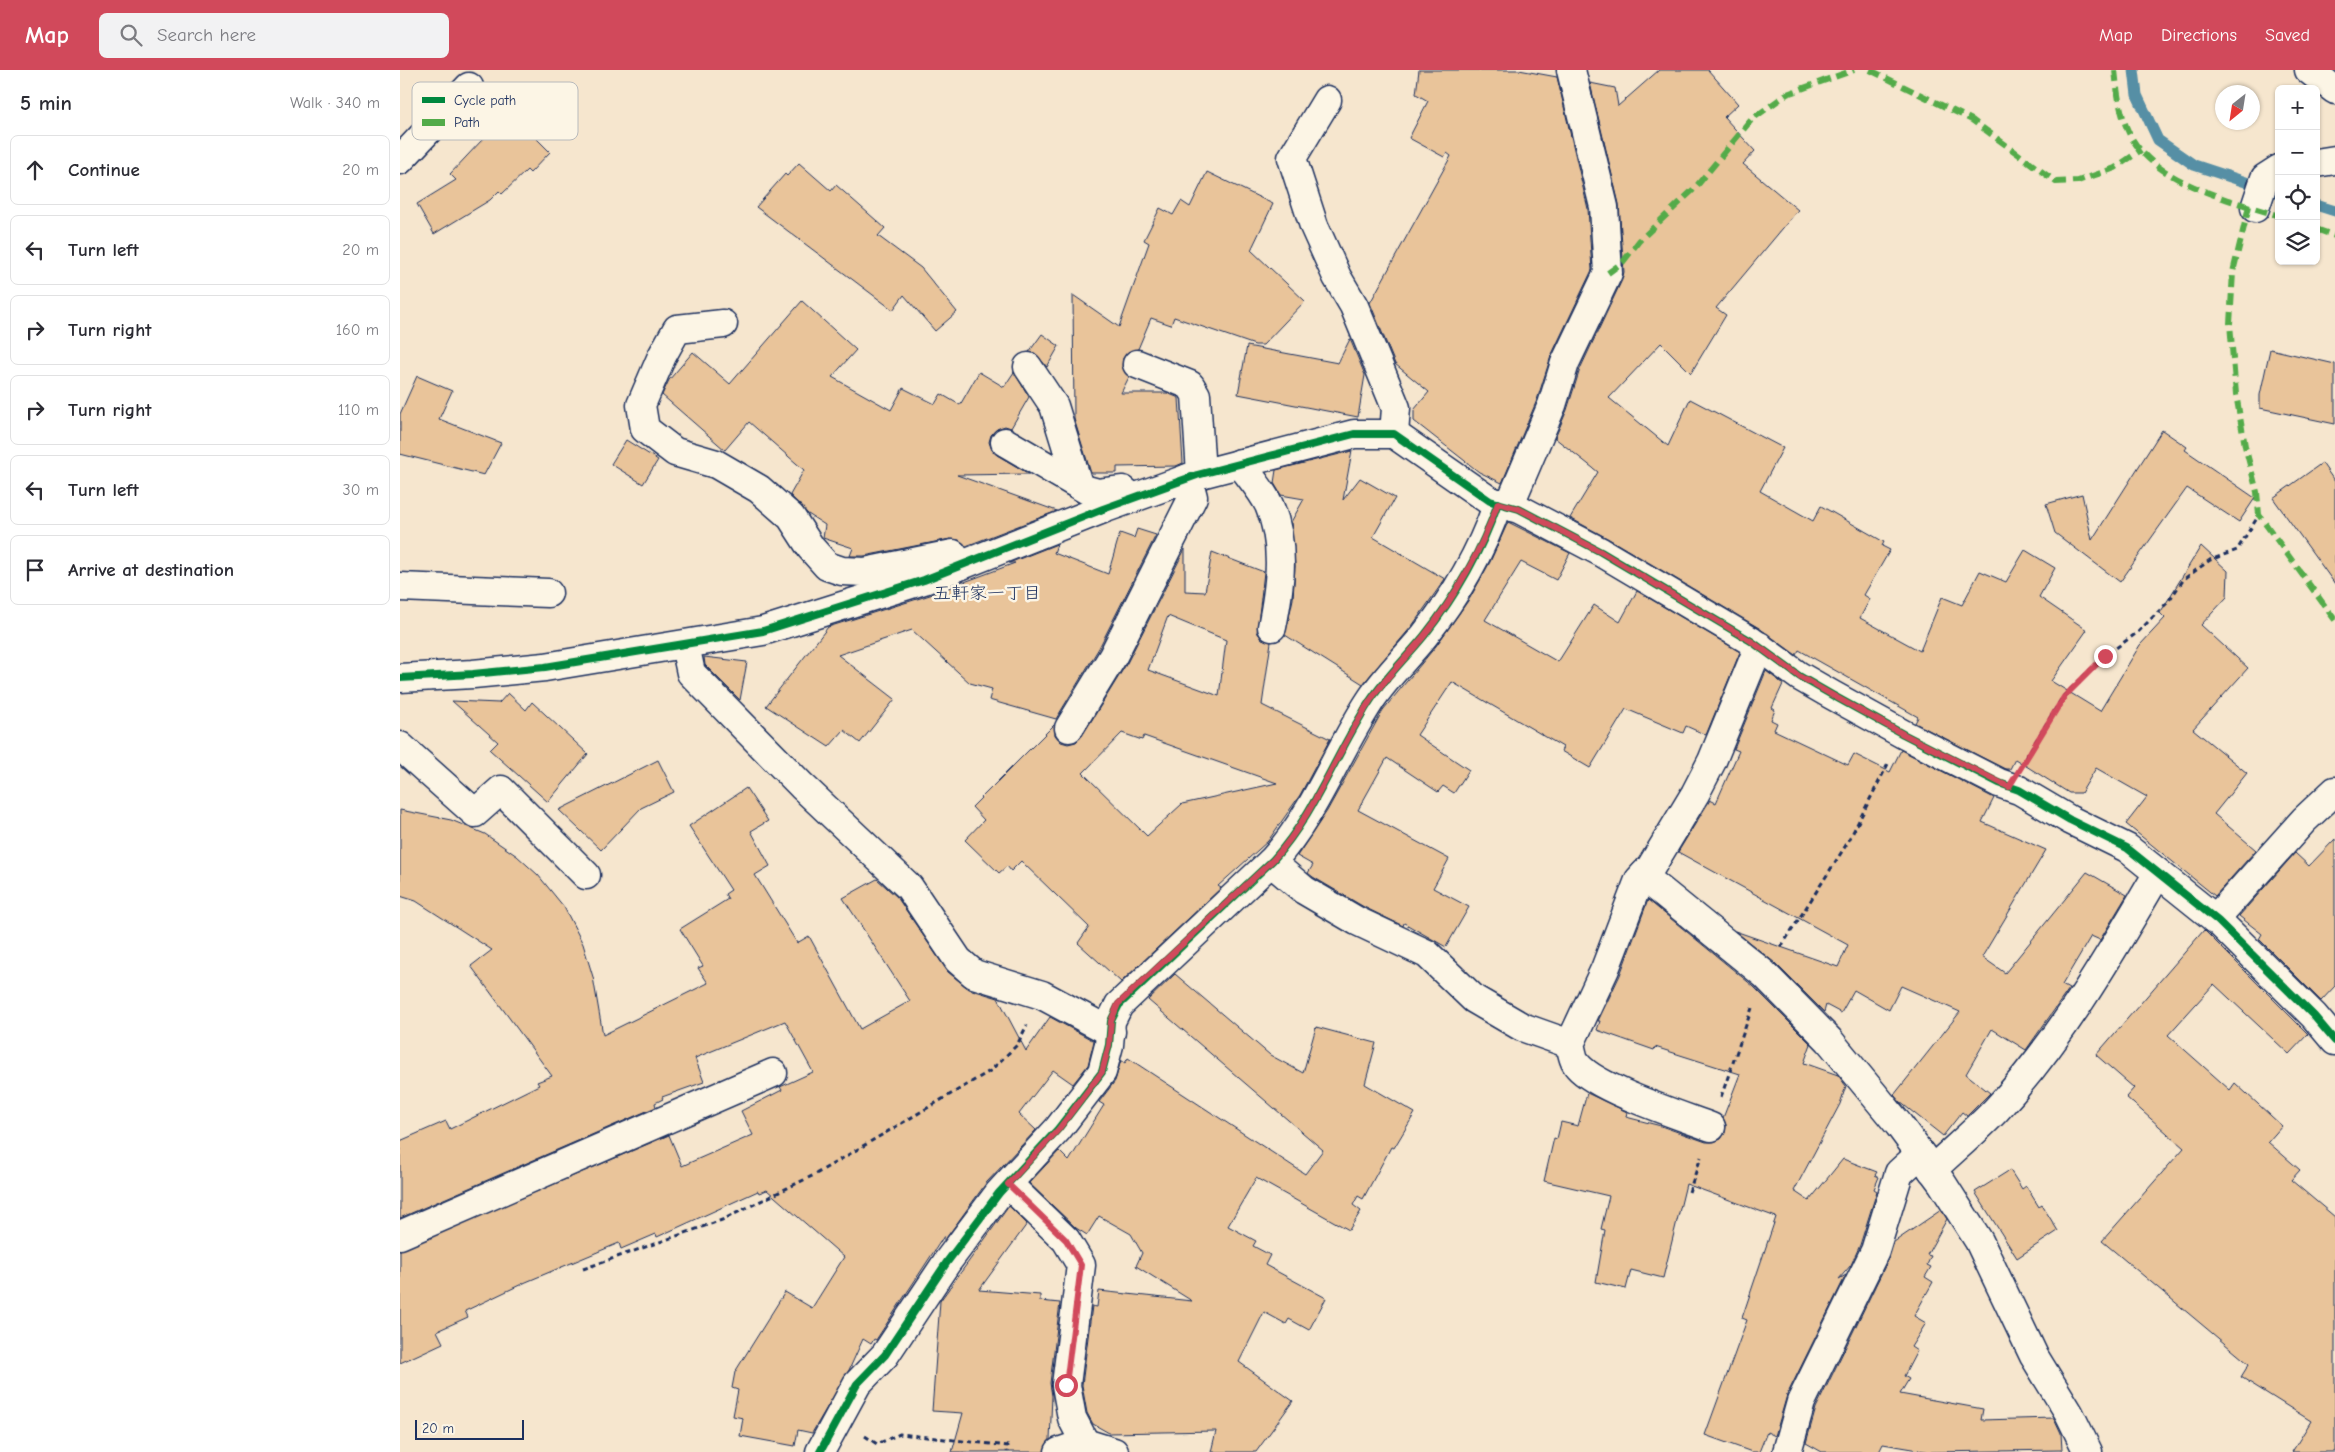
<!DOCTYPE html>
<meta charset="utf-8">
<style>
body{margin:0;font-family:"Comic Neue","Klee One",sans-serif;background:#f2f2f3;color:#2b2b33}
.controls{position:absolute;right:15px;top:15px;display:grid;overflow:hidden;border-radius:8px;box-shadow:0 1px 4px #0004}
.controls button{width:45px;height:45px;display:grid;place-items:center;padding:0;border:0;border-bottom:1px solid #e1e1e2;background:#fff;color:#2b2b33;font:25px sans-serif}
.compass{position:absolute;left:1815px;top:15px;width:45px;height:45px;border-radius:50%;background:#fff;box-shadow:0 1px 4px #0004;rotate:210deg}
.scale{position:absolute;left:15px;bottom:12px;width:109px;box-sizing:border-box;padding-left:5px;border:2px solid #1b2f5e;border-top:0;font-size:14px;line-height:18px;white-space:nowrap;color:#1b2f5e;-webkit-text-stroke:4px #fcf5e5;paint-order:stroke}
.stop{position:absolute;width:15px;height:15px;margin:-11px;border:4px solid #d1495b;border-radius:50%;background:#fff}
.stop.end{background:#d1495b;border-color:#fff;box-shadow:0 1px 5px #0008}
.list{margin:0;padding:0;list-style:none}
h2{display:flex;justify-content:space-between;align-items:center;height:65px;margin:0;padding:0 20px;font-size:21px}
h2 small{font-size:16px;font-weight:400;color:#7c7c81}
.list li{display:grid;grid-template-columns:32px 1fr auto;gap:15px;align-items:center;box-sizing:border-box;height:70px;margin:0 10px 10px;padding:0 10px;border:1px solid #e1e1e2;border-radius:8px}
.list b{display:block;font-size:19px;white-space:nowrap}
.list em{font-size:16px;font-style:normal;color:#7c7c81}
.icon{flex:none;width:28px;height:28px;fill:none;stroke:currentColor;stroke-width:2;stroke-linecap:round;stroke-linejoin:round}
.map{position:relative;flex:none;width:1935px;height:1382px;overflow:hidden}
header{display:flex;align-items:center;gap:30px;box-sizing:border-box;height:70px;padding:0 25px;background:#d1495b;color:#fff}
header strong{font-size:24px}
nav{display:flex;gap:28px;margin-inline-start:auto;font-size:18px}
.search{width:350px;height:45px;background:#f2f2f3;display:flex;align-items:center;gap:12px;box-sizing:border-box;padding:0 18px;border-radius:8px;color:#7c7c81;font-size:19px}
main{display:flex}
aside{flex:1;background:#fff}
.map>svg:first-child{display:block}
</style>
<header>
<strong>Map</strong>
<div class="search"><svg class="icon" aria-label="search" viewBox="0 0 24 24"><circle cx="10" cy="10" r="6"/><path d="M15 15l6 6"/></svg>Search here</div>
<nav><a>Map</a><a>Directions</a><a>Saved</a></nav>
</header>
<main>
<aside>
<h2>5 min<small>Walk · 340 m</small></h2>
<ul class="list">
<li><svg class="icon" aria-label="ahead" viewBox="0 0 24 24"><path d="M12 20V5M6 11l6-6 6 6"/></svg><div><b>Continue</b></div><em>20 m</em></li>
<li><svg class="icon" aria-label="left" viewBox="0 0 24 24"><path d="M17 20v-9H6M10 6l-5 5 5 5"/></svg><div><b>Turn left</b></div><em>20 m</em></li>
<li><svg class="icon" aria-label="right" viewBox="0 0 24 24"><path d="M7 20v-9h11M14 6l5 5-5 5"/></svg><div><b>Turn right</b></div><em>160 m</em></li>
<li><svg class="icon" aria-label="right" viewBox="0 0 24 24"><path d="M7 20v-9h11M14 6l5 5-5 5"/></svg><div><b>Turn right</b></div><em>110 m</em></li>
<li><svg class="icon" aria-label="left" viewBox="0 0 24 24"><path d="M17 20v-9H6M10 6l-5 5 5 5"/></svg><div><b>Turn left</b></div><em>30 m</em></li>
<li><svg class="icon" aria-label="arrive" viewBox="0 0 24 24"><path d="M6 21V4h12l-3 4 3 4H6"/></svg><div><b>Arrive at destination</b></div></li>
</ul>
</aside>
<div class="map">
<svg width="1935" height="1382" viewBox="0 0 1935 1382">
<rect width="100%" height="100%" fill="#f6e6ce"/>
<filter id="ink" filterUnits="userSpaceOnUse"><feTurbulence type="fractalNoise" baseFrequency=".02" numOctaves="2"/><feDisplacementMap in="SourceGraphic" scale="10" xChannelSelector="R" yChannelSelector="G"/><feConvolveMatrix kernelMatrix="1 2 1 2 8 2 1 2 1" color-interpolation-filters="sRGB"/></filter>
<g filter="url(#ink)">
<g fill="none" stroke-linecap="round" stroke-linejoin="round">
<g stroke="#568fa5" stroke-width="11">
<polyline points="1734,0 1737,25 1758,70 1794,95 1879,123"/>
<polyline points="1916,135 1935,141"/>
</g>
</g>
<g fill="#e9c49a" stroke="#1b2f5e" fill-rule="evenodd">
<polygon points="1019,0 1119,0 1157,7 1188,139 1192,200 1151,286 1137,330 1102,413 1079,402 1014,351 1014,340 1029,322 995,294 970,233 1051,86 1047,83 1044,87 1009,68 1028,31 1016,24"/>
<polygon points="1259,0 1308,0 1338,34 1324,47 1355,81 1343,94 1398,140 1316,238 1326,245 1291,303 1261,273 1209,328 1268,376 1290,329 1383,378 1360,421 1413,451 1421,436 1484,472 1482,476 1490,480 1464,525 1470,529 1460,548 1520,581 1542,527 1562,535 1580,501 1606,512 1625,480 1655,498 1639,527 1687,560 1651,611 1700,641 1740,575 1765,548 1760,543 1801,476 1828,501 1827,527 1801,555 1848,598 1793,659 1847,703 1814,744 1856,780 1815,826 1726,754 1747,727 1696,698 1681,723 1669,723 1615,689 1610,699 1605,699 1515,653 1518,647 1399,580 1396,585 1359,558 1209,469 1170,448 1198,402 1155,368 1167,340 1180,299 1222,210 1224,202 1219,134 1190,13 1215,18 1218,36"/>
<polygon points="115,35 137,55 130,62 150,82 130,103 127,100 102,124 99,121 90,130 34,164 17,134 56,110 50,104"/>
<polygon points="399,93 431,121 436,115 485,158 478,166 521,198 557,242 535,261 504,225 493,240 356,137 385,104 387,106"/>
<polygon points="807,102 873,134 851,180 905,231 863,275 855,275 774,247 771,255 751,248 738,279 728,282 723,288 722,297 729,307 721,323 767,323 779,328 783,393 776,396 717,397 717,403 691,403 674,349 673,225 719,257 749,173 744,170 760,138 773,145 781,131 790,137"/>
<polygon points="402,231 456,280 432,307 491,340 503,318 535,334 541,324 560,335 579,302 604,317 614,302 629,327 611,358 605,356 597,359 591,365 589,372 592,380 597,385 629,404 557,405 657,441 566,476 559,470 550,469 464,486 450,486 453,478 423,468 425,455 408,444 390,425 404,400 349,352 325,380 262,325 269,310 293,282 330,314"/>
<polygon points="642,264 659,276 647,297 635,283 629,282"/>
<polygon points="950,269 965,305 958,347 838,324 847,276 938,293"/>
<polygon points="1870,279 1935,294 1935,354 1860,338 1860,325"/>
<polygon points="17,306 52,321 39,349 101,373 84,405 0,384 0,344"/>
<polygon points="1762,360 1787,377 1785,380 1855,428 1839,452 1787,418 1720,512 1655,463 1646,434 1682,424 1692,470"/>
<polygon points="226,370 258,390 243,414 211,394"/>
<polygon points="952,381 943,430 960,408 995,428 973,467 1045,509 1012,556 963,614 885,565 893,529 895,496 891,452 904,429 881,425 874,413 876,400"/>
<polygon points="1922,393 1935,412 1935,514 1873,428"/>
<polygon points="1108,452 1170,483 1156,510 1121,492 1085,550 1158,592 1194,535 1220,552 1237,521 1340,582 1306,665 1286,656 1283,663 1226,639 1190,698 1161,681 1163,677 1052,612 1017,665 1069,700 1054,723 1043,716 1038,722 987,688 958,740 1049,789 1033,818 1069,837 1046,877 1004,853 1003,856 964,837 913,807 908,803 913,795 897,786 927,741 983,640 1036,576 1070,528 1090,492"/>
<polygon points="737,459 756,465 699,578 656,649 589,630 592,619 570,613 512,560 438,585 495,629 460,673 444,660 429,677 366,636 428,557 530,525 615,493 609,493 657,474 654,483 708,504 720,463 734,468"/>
<path d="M785,479V521L805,522L812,482L864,502L857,562L862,569L871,572L862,635L930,669L900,725L868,771L818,816L821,818L721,912L678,873L689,857L621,791L611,801L607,796L599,803L565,770L584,750L572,737L655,654V665L661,672L668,674L676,672L682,666L727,593ZM768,546L826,570L819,626L748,600ZM722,663L742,670L744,666L877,713L782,734L747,766L683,703Z"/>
<polygon points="304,587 347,592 340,630 305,595"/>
<polygon points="1366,601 1383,614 1372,638 1375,640 1371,650 1377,653 1374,660 1448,695 1454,684 1490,702 1501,680 1594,728 1582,752 1646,780 1582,887 1605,903 1687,802 1727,825 1700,870 1691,866 1662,915 1669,919 1626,980 1592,959 1566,1004 1590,1023 1567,1046 1562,1042 1543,1066 1500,1032 1494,1025 1560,942 1501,916 1489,940 1454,920 1441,943 1426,935 1424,942 1375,893 1335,861 1438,897 1448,875 1278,782 1310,730 1316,733 1339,681 1334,679"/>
<polygon points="108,623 126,640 132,632 188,684 148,732 90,680 98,672 52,631 99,633"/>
<polygon points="258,690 274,722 241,738 201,780 159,740"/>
<polygon points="346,718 368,751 351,761 370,796 355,805 397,873 409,866 460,959 510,931 443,828 477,809 497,827 548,902 569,919 598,928 626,981 650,947 694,971 688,995 673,1014 653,1000 619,1044 636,1060 587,1112 544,1171 544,1166 476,1270 474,1269 471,1274 463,1269 449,1300 412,1363 398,1360 395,1376 340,1366 343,1348 333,1346 338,1320 332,1318 335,1302 385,1222 412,1238 444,1187 367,1120 359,1123 358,1121 257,1167 256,1164 221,1179 219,1173 126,1212 65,1241 68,1247 37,1261 43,1273 0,1293 0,1180 269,1065 282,1096 353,1065 341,1041 382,1020 380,1017 413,1002 385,951 295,988 304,1012 262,1027 263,1029 255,1033 256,1037 0,1148 0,1071 46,1051 50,1059 139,1015 137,1012 152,1006 71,896 92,880 16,831 0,826 0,740 51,750 85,764 117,786 138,805 164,837 183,874 193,907 203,965 308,913 298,898 303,896 280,859 328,829 325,824 331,820 289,756"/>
<polygon points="1935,769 1935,916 1921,931 1859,869 1862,864 1839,846 1895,783 1909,796"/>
<polygon points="1248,830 1353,916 1411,974 1404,993 1438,1005 1446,1016 1440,1034 1394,1121 1409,1131 1443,1089 1477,1102 1475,1105 1479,1107 1474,1119 1477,1121 1460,1175 1451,1195 1439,1209 1446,1205 1387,1325 1375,1366 1367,1362 1359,1382 1352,1382 1305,1365 1347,1250 1342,1248 1376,1147 1286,1114 1263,1208 1231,1200 1226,1219 1196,1212 1205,1160 1201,1159 1209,1126 1144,1111 1154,1068 1157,1069 1161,1052 1178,1056 1187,1023 1227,1042 1226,1047 1261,1056 1306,1072 1314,1072 1321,1069 1325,1063 1326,1055 1323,1048 1340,1004 1255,977 1254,980 1197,960 1200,951 1198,951 1220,905"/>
<polygon points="1804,860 1908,964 1889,984 1814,914 1768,965 1830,1020 1835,1013 1882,1056 1868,1072 1900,1100 1891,1110 1935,1147 1935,1382 1892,1382 1911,1351 1841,1307 1849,1294 1702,1171 1784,1078 1726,1027 1734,1018 1696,985"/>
<polygon points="775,904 870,985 903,1003 916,957 976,973 965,1014 1015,1043 994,1078 991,1077 963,1129 958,1126 953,1135 961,1141 949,1160 856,1108 828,1156 856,1171 853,1176 870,1185 865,1195 926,1228 909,1260 889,1249 886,1254 864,1242 839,1292 893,1331 856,1382 811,1382 816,1361 709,1363 693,1354 687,1343 682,1315 692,1236 697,1237 699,1221 792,1231 736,1196 742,1183 731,1164 699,1146 687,1165 676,1158 629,1113 659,1081 669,1091 704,1035 699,1032 715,1011 721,990 725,993 728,988 905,1104 923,1080 748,930"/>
<polygon points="1610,1100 1622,1119 1626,1116 1639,1137 1642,1135 1658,1161 1617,1188 1575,1122"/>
<polygon points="609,1136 627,1154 579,1220 640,1225 640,1231 660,1233 650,1313 652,1326 650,1370 644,1382 552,1382 563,1343 532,1341 540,1231"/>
<polygon points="1541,1140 1547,1149 1527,1185 1531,1186 1527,1195 1531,1197 1525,1207 1533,1212 1514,1246 1526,1253 1511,1277 1517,1281 1504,1306 1509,1309 1500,1324 1583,1339 1581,1350 1654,1348 1661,1363 1662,1380 1531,1382 1483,1374 1479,1382 1422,1382 1406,1373 1416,1338 1489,1188 1494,1172"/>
</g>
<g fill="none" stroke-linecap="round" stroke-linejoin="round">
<defs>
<g id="minor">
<polyline points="1909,0 1935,20"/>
<polyline points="927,30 892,88 914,156 937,207 954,236 996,338 994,364"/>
<polyline points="0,90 69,17"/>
<polyline points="1916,93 1935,90"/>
<polyline points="1855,138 1865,108 1879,99"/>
<polyline points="323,254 277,259 262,286 241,335 245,359 275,382 316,394 359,419 391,447 411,478 427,496 442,501 465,502 553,484 555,488"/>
<polyline points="737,294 790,315 796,325 801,404"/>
<polyline points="628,297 654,336 678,414"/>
<polyline points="605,372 687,420 698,423 723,420 729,425"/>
<path d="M840,393C849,406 862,420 869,435C886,474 880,517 872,557"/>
<polyline points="1109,436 1152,335 1165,293 1208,203 1204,137 1171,0"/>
<polyline points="0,517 148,523"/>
<polyline points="285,575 291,603 402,716 509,817 558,890 574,904 642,925 711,962"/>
<polyline points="0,608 73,604 145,597 363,561 524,510 703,439 797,405 954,364 994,364 1090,431 1119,439 1201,482 1351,571 1399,606 1432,625 1503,664 1599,713 1619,720 1670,750 1727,778 1818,851 1914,946 1935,971"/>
<polyline points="669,658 713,586 793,427 788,408"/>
<polyline points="0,676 75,743 101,720 186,805"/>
<polyline points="871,792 904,820 957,851 1027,884 1074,929 1122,957 1170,974"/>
<polyline points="1243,806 1364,904 1429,970 1499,1055 1542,1113 1579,1171 1634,1286 1669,1343 1688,1382"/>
<polyline points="1815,849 1904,750 1935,721"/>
<path d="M1311,1057C1279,1045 1198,1019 1178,996C1173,991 1172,981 1170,974L1205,899L1239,810L1251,797L1295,724L1312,691L1359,576"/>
<path d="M1532,1100C1553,1080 1576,1061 1596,1040C1661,970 1710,885 1758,803"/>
<polyline points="608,1114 666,1170 681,1195 666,1315 672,1348 685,1373"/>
<polyline points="0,1165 373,1003"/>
<path d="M420,1382L457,1314L485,1285L547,1192L599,1123L658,1059L702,1002L709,975L711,951L719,935L873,790C915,744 936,683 970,631C985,608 1006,588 1024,566C1055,527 1082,480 1098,433"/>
<polyline points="659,1382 685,1373 714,1382"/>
<polyline points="1387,1382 1401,1332 1475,1181 1499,1103 1520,1084"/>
</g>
</defs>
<use href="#minor" stroke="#1b2f5e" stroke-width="31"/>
<g stroke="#1b2f5e" stroke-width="3" stroke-dasharray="5 4" stroke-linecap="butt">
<polyline points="1626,688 1663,627 1705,586 1738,562 1768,532 1784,509 1810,490 1837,480 1859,445"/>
<polyline points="1381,877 1448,772 1489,692"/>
<polyline points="1321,1027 1352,938"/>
<polyline points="1289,1122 1301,1087"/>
<polyline points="183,1199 322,1150 414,1105 590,1001 617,975 627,955"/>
<polyline points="465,1366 477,1374 500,1364 608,1376 607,1382"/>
</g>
<use href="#minor" stroke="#fcf5e5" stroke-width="28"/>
<g stroke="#52ab49" stroke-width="6" stroke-dasharray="12 6" stroke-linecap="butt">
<polyline points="1470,0 1572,50 1656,112 1678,111 1715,98 1741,80"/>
<path d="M1715,0C1717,19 1719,38 1726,56C1747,112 1828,129 1879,146"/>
<polyline points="1849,136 1833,202 1830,254 1836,324 1845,376 1857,422 1859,445 1935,550"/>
<polyline points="1916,159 1935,166"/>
<polyline points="1208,203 1223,192 1239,171 1295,118 1352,49 1387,24 1454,0"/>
</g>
<defs>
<g id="cycleway">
<polyline points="0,608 73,604 145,597 363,561 524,510 703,439 797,405 954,364 994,364 1090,431 1119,439 1201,482 1351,571 1399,606 1432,625 1503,664 1599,713 1619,720 1670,750 1727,778 1818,851 1914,946 1935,971"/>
<path d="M420,1382L457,1314L485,1285L547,1192L599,1123L658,1059L702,1002L709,975L711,951L719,935L873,790C915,744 936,683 970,631C985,608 1006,588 1024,566C1055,527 1082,480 1098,433"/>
</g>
</defs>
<use href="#cycleway" stroke="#fcf5e5" stroke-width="11"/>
<use href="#cycleway" stroke="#00873e" stroke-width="8"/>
</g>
</g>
<g fill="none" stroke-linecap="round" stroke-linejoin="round" filter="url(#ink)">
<path stroke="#d1495b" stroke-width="6" d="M666,1315L681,1195L666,1170L608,1114L658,1060L702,1002L709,975L711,951L718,934L873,790C915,744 936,683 970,631C985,608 1006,588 1024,566C1055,527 1081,480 1098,433L1119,439L1201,482L1351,571L1399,606L1432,625L1503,664L1609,717L1664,627L1705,586"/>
</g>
<g text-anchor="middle" stroke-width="5" stroke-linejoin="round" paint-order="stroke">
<g font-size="18" fill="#1b2f5e" stroke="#fcf5e5">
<text x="587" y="529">五軒家一丁目</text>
</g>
</g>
<rect x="12" y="12" width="166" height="58" rx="8" fill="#fcf5e5" stroke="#b8babc" stroke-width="1"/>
<rect x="22" y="27" width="23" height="6" fill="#00873e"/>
<rect x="22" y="49" width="23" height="7" fill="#52ab49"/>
<g font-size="14" fill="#1b2f5e">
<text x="54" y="35">Cycle path</text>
<text x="54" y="57">Path</text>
</g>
</svg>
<div class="controls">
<button>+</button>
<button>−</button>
<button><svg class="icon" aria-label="locate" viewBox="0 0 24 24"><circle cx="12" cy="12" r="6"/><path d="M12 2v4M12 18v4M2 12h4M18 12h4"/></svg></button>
<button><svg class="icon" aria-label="layers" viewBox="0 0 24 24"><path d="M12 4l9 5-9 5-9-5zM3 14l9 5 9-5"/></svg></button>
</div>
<svg class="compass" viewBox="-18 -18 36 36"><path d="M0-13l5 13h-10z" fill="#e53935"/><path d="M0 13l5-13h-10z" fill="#7c7c81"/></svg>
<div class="scale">20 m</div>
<div class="stop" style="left:666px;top:1315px"></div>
<div class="stop end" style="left:1705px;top:586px"></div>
</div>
</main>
